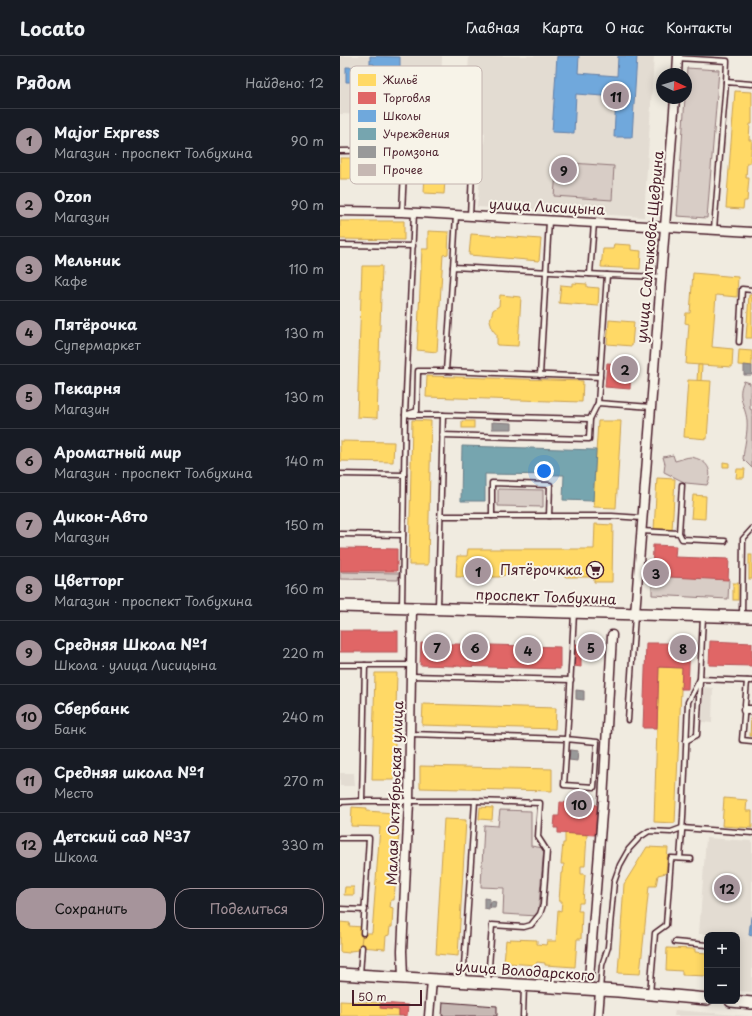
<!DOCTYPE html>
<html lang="ru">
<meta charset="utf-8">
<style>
body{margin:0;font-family:"Playpen Sans",sans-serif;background:#20242c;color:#f1f3f6}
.controls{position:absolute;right:12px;bottom:12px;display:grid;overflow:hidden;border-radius:8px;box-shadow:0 2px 10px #0003}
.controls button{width:36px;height:36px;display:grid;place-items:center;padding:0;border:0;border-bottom:1px solid #363941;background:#171b24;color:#f1f3f6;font:20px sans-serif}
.compass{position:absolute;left:316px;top:12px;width:36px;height:36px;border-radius:50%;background:#171b24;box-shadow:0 2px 10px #0003;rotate:94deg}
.scale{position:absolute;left:12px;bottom:10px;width:70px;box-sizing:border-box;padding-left:4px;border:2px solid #4a1f2b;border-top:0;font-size:11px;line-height:14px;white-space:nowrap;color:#4a1f2b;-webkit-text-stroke:3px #f7f3e8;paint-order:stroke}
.you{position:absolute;left:204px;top:415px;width:14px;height:14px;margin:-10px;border:3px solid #fff;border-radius:50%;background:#1a73e8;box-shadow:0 0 0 6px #1a73e833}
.badge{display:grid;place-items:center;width:26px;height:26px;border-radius:50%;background:#a6949b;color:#111;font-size:13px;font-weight:700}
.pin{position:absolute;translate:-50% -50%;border:2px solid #fff;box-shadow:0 1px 4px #0006}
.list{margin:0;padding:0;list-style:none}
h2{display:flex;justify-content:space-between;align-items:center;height:52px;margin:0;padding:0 16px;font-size:17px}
h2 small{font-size:13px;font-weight:400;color:#9ea1a6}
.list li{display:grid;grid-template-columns:26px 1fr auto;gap:12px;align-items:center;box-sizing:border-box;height:64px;padding:0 16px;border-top:1px solid #363941}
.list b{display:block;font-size:15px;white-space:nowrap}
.list p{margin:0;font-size:13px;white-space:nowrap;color:#9ea1a6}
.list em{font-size:13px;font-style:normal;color:#9ea1a6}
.actions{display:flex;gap:8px;padding:12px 16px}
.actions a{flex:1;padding:9px 0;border:1px solid #a6949b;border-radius:16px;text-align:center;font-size:14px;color:#a6949b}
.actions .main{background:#a6949b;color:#111}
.map{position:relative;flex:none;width:412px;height:960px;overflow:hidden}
header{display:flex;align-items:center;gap:24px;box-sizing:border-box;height:56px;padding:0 20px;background:#171b24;border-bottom:1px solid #363941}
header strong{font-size:19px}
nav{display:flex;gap:22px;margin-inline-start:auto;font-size:14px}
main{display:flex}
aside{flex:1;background:#171b24}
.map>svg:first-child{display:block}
</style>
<header>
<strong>Locato</strong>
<nav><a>Главная</a><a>Карта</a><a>О нас</a><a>Контакты</a></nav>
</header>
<main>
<aside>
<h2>Рядом<small>Найдено: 12</small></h2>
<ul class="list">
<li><span class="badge">1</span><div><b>Major Express</b><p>Магазин · проспект Толбухина</p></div><em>90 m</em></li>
<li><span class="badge">2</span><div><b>Ozon</b><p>Магазин</p></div><em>90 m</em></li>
<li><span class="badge">3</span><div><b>Мельник</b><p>Кафе</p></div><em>110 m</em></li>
<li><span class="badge">4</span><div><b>Пятёрочка</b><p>Супермаркет</p></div><em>130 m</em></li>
<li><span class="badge">5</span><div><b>Пекарня</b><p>Магазин</p></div><em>130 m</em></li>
<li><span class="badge">6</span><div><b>Ароматный мир</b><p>Магазин · проспект Толбухина</p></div><em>140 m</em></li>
<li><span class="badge">7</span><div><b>Дикон-Авто</b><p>Магазин</p></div><em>150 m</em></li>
<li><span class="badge">8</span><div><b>Цветторг</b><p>Магазин · проспект Толбухина</p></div><em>160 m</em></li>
<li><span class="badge">9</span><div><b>Средняя Школа №1</b><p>Школа · улица Лисицына</p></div><em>220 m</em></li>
<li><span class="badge">10</span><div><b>Сбербанк</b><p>Банк</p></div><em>240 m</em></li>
<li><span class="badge">11</span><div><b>Средняя школа №1</b><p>Место</p></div><em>270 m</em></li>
<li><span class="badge">12</span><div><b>Детский сад №37</b><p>Школа</p></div><em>330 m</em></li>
</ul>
<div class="actions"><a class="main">Сохранить</a><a>Поделиться</a></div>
</aside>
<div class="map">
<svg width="412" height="960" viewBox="0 0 412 960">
<rect width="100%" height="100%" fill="#f0ebe0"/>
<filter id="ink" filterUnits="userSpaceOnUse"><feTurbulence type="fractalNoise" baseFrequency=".025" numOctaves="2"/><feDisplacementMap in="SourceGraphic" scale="8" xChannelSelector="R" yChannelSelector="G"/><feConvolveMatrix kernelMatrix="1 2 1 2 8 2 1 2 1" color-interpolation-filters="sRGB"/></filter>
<g filter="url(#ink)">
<g fill="#e3dcd2">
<polygon points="0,0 102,0 99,77 58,75 59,60 0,58"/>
<polygon points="129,0 314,0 304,161 137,151 145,77 124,74"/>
<polygon points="363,631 373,632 372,667 362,666"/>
<polygon points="0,717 14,717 15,730 0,730"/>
<polygon points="366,782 412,785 412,936 397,935 397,879 359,878"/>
<polygon points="335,954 410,960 334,960"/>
</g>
<g fill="#d8cdc6" stroke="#917678">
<polygon points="347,12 379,14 367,162 337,160"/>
<polygon points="217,106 274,110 272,144 214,140"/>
<path d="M404,325L410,327V353L412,354V412L403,403C404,391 408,377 407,364C405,349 396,340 404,325Z"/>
<path d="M333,399L335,405C340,404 346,401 351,401C367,404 374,414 367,429L346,427L324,416L325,408L323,401Z"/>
<polygon points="158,433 203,434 203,451 158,450"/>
<polygon points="0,516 59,517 58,524 0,523"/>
<polygon points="312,520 389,523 388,543 312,539"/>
<polygon points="160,754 191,755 191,790 204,792 198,860 163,858 164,832 141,831 144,769 158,770"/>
</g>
<g fill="#ffd966" stroke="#c9a154">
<polygon points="395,35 412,36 412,68 410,68 409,84 412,84 412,86 410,107 407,107 406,122 409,122 407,145 404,145 403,153 386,152"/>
<polygon points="104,101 123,102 122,126 105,125 104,138 84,137 85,115 103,116"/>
<rect x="0" y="102" width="58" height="21"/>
<polygon points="0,165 64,165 64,184 0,183"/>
<polygon points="88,175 109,176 108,198 103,199 97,296 77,294 82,193 88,193"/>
<polygon points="131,178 201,183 199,205 129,199"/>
<polygon points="274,188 291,189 291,194 301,195 300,213 261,211 263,193 273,193"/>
<polygon points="22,210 42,210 37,362 17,361"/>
<polygon points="353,217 398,221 397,241 376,239 372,291 393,293 392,311 346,308 349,268 345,267 346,257 350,257"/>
<polygon points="232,227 247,228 247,231 259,232 258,250 219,247 221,229 232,230"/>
<polygon points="160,239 181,241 178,290 157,289 157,279 152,273 150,264 153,254 159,250"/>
<polygon points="409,239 412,239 412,282 406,282"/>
<polygon points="269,264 294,266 292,290 267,288"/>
<polygon points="399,294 412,295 412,310 398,309"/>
<polygon points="358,309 362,309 361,325 357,325"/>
<polygon points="87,320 243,325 242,346 86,341"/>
<polygon points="348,324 371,325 367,383 344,381"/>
<polygon points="72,364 91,365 88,509 69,509"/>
<rect x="122" y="365" width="12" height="7"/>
<polygon points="258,365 281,365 276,452 254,451 253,445"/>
<polygon points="0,385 54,386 53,406 0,405"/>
<polygon points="383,406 389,407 389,411 383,411"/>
<polygon points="397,413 405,413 404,422 396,422"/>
<polygon points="317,422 335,423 332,475 314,474"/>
<polygon points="353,439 366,440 365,463 351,462"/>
<polygon points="255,468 273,469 272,526 254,526 254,521 226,521 222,518 218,512 171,512 165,519 159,521 116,521 117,500 127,500 128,493 254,493"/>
<rect x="409" y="499" width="3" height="24"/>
<rect x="393" y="527" width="5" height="17"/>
<polygon points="319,611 342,612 335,767 314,766"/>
<polygon points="35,617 57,617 54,724 32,724"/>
<polygon points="83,648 216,652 215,673 82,669"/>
<polygon points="411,661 412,661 412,680 410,680"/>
<polygon points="80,710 212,713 212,735 80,732"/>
<polygon points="384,742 407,744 406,755 412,755 412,772 382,770"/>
<polygon points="12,751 27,752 27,755 54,757 53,769 56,769 56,779 59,779 57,798 54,798 54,805 57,806 54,844 51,844 50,851 53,852 52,871 50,871 49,879 46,880 45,893 21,891 22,877 32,877 40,771 11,770"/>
<polygon points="140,751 153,752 152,764 139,763"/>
<polygon points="104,763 126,764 118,900 96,898"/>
<polygon points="225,777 247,779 245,810 241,810 241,818 245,818 243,847 239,847 238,855 242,855 241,883 237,883 235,911 205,909 205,907 197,906 196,909 168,907 168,906 164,906 166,884 170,885 170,883 197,884 197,888 206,889 207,885 216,885 218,854 221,855 222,845 219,845 221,817 223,817 224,808 221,808 223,787 225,787"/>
<polygon points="307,791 328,792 326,817 318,819 316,830 309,830 300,918 278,917 284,828"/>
<polygon points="5,831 14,831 14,839 4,839"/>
<polygon points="0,866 10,867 9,870 23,871 21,889 19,894 10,895 9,897 0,896"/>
<polygon points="327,892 355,893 355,896 367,897 367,920 342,919 342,915 326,914"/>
<polygon points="0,945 41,947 40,952 59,954 59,960 0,960"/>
</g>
<g fill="#e06666" stroke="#b35154">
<polygon points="267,307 291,309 290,333 265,331"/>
<polygon points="313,489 336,490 335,501 389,503 388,524 312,520"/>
<polygon points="0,492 57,493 57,515 0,515"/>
<rect x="0" y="575" width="58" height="21"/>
<polygon points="370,585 412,587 412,610 369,609"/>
<polygon points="81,587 220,591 220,613 80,609"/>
<polygon points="306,587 350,587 348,633 341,633 342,612 319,611 317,672 303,672"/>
<polygon points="234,588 255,588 254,599 241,599 241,611 234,610"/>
<polygon points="220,746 257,749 255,779 218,777 218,772 214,772 215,760 219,760"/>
<polygon points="41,947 68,949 67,960 59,960 59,954 40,952"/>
</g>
<g fill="#6fa8dc" stroke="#647fa7">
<polygon points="30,0 60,1 60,26 31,24 31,31 36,31 35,47 19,47 20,26 6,26 6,11 34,12 34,8 30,8"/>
<polygon points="217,0 239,0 238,17 277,20 278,0 297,0 292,81 274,81 276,41 236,38 234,77 212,76"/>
<polygon points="411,861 412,861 412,880 409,879"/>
</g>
<polygon fill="#76a5af" stroke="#697d87" points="122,390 256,394 253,445 223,444 224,419 145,418 145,445 121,445"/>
<g fill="#999" stroke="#817478">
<polygon points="404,309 412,310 412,319 404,319"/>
<polygon points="152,366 172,367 172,373 152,373"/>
<polygon points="236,634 244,635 244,644 236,643"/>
<polygon points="230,694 238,695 237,705 229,704"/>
<polygon points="144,842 150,843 149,853 144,852"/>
<polygon points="151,845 156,846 155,852 150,852"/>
</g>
<polygon fill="#c6b8b3" stroke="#4a1f2b" points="103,946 157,950 157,960 102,960"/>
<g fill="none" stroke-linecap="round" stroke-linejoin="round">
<defs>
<g id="lane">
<polyline points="338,2 387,5 386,26"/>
<polyline points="65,94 133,95 130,160"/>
<polyline points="0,95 65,94 62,156"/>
<polyline points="374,173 386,26 412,28"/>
<polyline points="0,189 73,190"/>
<polyline points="113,211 116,159"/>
<polyline points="250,218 254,167"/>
<polyline points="399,286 402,233 412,234"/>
<polyline points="106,315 260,321"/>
<polyline points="200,319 209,165"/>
<polyline points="258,347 267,219 320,221"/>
<polyline points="65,359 77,355 78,315 106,315 113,211 267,219"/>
<polyline points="70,359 103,359 98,551"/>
<polyline points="103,359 250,363 258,347 311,351"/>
<polyline points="102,379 249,383 250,363"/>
<polyline points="0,418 64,419"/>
<polyline points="101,460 272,460 302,462"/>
<polyline points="152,460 152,427 210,429 209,460"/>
<polyline points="301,475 339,477 342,483 385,485"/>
<polyline points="339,477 342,429"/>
<polyline points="0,478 63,479"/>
<polyline points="62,551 65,359 74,157"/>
<polyline points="363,561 360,623 412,625"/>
<polyline points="402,561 403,483 412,473"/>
<polyline points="0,609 25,609"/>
<polyline points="71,609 25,609 22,745 135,745 123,925"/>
<polyline points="71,620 231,624"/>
<polyline points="407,625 402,684 412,685"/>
<polyline points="288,664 295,559"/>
<path d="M70,678L226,683L257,686L254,731L224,729C228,672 231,614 234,557"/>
<polyline points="346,685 357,679 360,625"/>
<polyline points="135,745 200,747 198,781 207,795 203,849 200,858 191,869 184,871 152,869 148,925"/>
<polyline points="0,746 22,745"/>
<polyline points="0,782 29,782 23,877"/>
<polyline points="340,802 343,762 348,646 360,623"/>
<polyline points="0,853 25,854"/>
<polyline points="335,886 367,889"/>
<polyline points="20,918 22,891"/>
<polyline points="260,933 262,909 268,891 274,826 280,809 289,793 300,781 309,775 331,776 342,772 412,777"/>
<polyline points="310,938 315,877 326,869 331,802 351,803"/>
<polyline points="183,960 184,930"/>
</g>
<g id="street">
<polyline points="337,18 338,0"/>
<polyline points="0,155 62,156 412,176"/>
<polyline points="295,558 335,42"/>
<polyline points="405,654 412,654"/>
<polyline points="63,922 62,895 69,746 72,552"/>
<polyline points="249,922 263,745 272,579"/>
<polyline points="89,960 92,924"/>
<polyline points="258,960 260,935"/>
</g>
<g id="secondary">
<polyline points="0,550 412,561"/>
<polyline points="0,918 278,935 367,943"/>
<polyline points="391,945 412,947"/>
</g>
</defs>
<use href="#lane" stroke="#4a1f2b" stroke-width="7"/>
<use href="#street" stroke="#4a1f2b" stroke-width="11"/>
<use href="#secondary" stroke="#4a1f2b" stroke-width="14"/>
<use href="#lane" stroke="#f7f3e8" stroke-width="4"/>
<use href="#street" stroke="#f7f3e8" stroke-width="8"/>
<use href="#secondary" stroke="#f7f3e8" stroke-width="11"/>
</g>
</g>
<defs>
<symbol id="supermarket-ring" viewBox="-11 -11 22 22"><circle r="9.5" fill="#f7f3e8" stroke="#4a1f2b" stroke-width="1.5"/><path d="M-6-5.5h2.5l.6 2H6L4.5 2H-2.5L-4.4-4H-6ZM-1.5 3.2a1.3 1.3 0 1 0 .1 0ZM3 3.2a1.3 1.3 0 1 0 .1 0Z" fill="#4a1f2b"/></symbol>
</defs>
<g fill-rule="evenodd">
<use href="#supermarket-ring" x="245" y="504" width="20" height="20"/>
</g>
<g text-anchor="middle" stroke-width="4" stroke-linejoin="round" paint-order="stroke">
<g font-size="14" fill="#4a1f2b" stroke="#f7f3e8">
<text transform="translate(207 151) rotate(3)" y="5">улица Лисицына</text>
<text transform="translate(310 191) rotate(-85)" y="5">улица Салтыкова-Щедрина</text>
<text transform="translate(206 541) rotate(2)" y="5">проспект Толбухина</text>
<text transform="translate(55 737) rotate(-88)" y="5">Малая Октябрьская улица</text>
<text transform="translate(185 915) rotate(4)" y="5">улица Володарского</text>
</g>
<g font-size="14" fill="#4a1f2b" stroke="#f7f3e8" text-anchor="end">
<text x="242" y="519">Пятёрочкка</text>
</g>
</g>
<rect x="10" y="10" width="132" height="118" rx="6" fill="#f7f3e8" stroke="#c3b3af" stroke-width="1"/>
<rect x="18" y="18" width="18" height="12" fill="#ffd966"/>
<rect x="18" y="36" width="18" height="12" fill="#e06666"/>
<rect x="18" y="54" width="18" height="12" fill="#6fa8dc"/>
<rect x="18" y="72" width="18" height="12" fill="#76a5af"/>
<rect x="18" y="90" width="18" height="12" fill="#999"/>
<rect x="18" y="108" width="18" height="12" fill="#c6b8b3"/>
<g font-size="11" fill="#4a1f2b">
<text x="43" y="28">Жильё</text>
<text x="43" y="46">Торговля</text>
<text x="43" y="64">Школы</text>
<text x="43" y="82">Учреждения</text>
<text x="43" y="100">Промзона</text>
<text x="43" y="118">Прочее</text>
</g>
</svg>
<div class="controls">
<button>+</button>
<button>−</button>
</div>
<svg class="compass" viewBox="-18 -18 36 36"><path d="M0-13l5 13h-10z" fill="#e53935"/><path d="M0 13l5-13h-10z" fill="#9ea1a6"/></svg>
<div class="scale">50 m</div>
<div class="you"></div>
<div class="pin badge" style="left:138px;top:515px">1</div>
<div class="pin badge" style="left:285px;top:313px">2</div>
<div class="pin badge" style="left:316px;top:517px">3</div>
<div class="pin badge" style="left:188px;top:594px">4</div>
<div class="pin badge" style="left:251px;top:591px">5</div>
<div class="pin badge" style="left:135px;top:591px">6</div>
<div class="pin badge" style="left:97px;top:591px">7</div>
<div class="pin badge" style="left:343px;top:592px">8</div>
<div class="pin badge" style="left:224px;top:114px">9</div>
<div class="pin badge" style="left:239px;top:748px">10</div>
<div class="pin badge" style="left:276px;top:40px">11</div>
<div class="pin badge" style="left:387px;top:832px">12</div>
</div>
</main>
